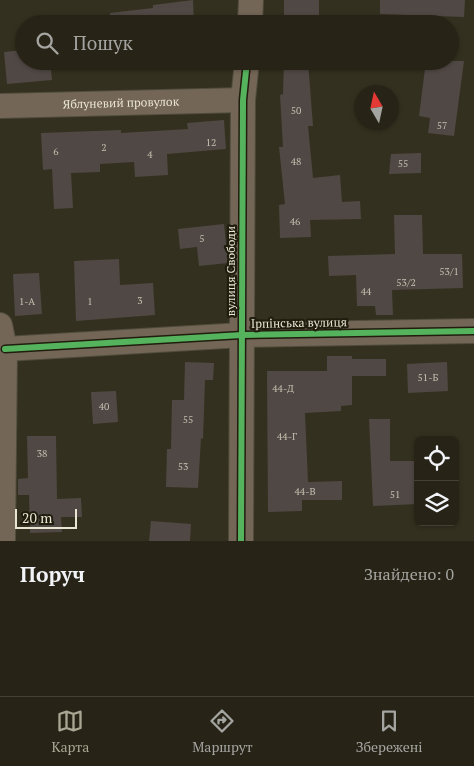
<!DOCTYPE html>
<html lang="uk">
<meta charset="utf-8">
<style>
body{margin:0;font-family:"PT Serif",serif;background:#333024;color:#f1f3f6}
.controls{position:absolute;right:15px;bottom:15px;display:grid;overflow:hidden;border-radius:8px;box-shadow:0 1px 4px #0004}
.controls button{width:45px;height:45px;display:grid;place-items:center;padding:0;border:0;border-bottom:1px solid #434136;background:#272417;color:#f1f3f6;font:25px sans-serif}
.compass{position:absolute;left:354px;top:85px;width:45px;height:45px;border-radius:50%;background:#272417;box-shadow:0 1px 4px #0004;rotate:351deg}
.scale{position:absolute;left:15px;bottom:12px;width:62px;box-sizing:border-box;padding-left:5px;border:2px solid #e9e5d3;border-top:0;font-size:14px;line-height:18px;white-space:nowrap;color:#e9e5d3;-webkit-text-stroke:4px #201d0f;paint-order:stroke}
.list{margin:0;padding:0;list-style:none}
h2{display:flex;justify-content:space-between;align-items:center;height:65px;margin:0;padding:0 20px;font-size:21px}
h2 small{font-size:16px;font-weight:400;color:#a4a4a1}
.icon{flex:none;width:28px;height:28px;fill:none;stroke:currentColor;stroke-width:2;stroke-linecap:round;stroke-linejoin:round}
.map{position:relative;flex:none;width:474px;height:541px;overflow:hidden}
.search{position:absolute;background:#272417;box-shadow:0 1px 4px #0004;left:15px;right:15px;top:15px;height:55px;display:flex;align-items:center;gap:12px;box-sizing:border-box;padding:0 18px;border-radius:28px;color:#a4a4a1;font-size:19px}
.sheet{height:155px;background:#272417}
nav{display:flex;justify-content:space-around;align-items:center;box-sizing:border-box;height:70px;border-top:1px solid #434136;background:#272417;font-size:14px;color:#a4a4a1}
nav a{display:grid;justify-items:center;gap:2px}
nav .on{color:#aaa694}
.map>svg:first-child{display:block}
</style>
<div class="map">
<svg width="474" height="541" viewBox="0 0 474 541">
<rect width="100%" height="100%" fill="#34301f"/>
<g fill="#504844">
<polygon points="193,0 194,24 110,24 110,13 153,8 153,5"/>
<rect x="284" y="0" width="35" height="16"/>
<polygon points="380,0 465,0 464,17 380,14"/>
<polygon points="24,50 24,61 50,61 52,80 7,84 4,52"/>
<polygon points="284,61 308,61 313,126 308,126 313,178 340,175 342,202 360,201 361,219 310,220 311,237 280,238 279,205 285,204 279,147 283,147 280,95 283,94"/>
<polygon points="426,61 464,61 454,136 428,133 430,118 419,116"/>
<polygon points="224,120 226,149 167,154 168,175 135,177 134,162 100,164 100,172 71,173 73,208 54,209 52,169 43,170 41,133 121,130 121,133 188,129 187,123"/>
<polygon points="421,153 421,173 389,174 391,154"/>
<polygon points="394,215 422,215 423,254 462,254 463,288 392,290 393,315 376,315 375,306 357,306 356,275 329,276 328,256 395,254"/>
<polygon points="224,224 228,263 199,266 197,247 180,249 178,229"/>
<polygon points="119,259 120,285 153,283 155,315 76,321 74,261"/>
<polygon points="39,273 42,314 15,316 13,274"/>
<polygon points="327,356 352,356 352,359 386,359 386,376 352,376 352,405 341,406 341,411 305,413 308,482 342,481 342,500 302,500 302,511 268,512 267,371 327,371"/>
<polygon points="185,362 214,363 213,380 205,380 203,439 201,438 198,488 166,487 167,449 171,449 172,400 184,400"/>
<polygon points="447,362 448,391 408,393 407,364"/>
<polygon points="116,391 118,422 93,424 91,392"/>
<polygon points="369,419 390,419 390,461 418,461 418,504 373,506"/>
<polygon points="27,436 56,436 57,499 81,498 82,517 61,517 62,532 30,533 29,495 18,495 18,479 28,478"/>
<polygon points="151,521 191,524 190,541 149,541"/>
</g>
<g fill="none" stroke-linecap="round" stroke-linejoin="round">
<defs>
<g id="street">
<polyline points="250,24 251,0"/>
<path id="s1" d="M0,106L243,100"/>
<polyline points="0,325 5,349 3,541"/>
<polyline points="5,349 242,335 474,331"/>
<polyline points="241,541 243,100 247,61"/>
</g>
</defs>
<use href="#street" stroke="#4f4c3d" stroke-width="26"/>
<use href="#street" stroke="#746656" stroke-width="24"/>
<defs>
<g id="cycleway">
<polyline points="5,349 242,335 474,331"/>
<polyline points="241,541 243,100 247,61"/>
</g>
</defs>
<use href="#cycleway" stroke="#201d0f" stroke-width="9"/>
<use href="#cycleway" stroke="#56b35d" stroke-width="6"/>
</g>
<g text-anchor="middle" stroke-width="4.5" stroke-linejoin="round" paint-order="stroke">
<g font-size="10" fill="#c3beaf">
<text x="296" y="114">50</text>
<text x="442" y="129">57</text>
<text x="211" y="146">12</text>
<text x="104" y="151">2</text>
<text x="56" y="155">6</text>
<text x="150" y="158">4</text>
<text x="296" y="165">48</text>
<text x="403" y="167">55</text>
<text x="295" y="225">46</text>
<text x="202" y="242">5</text>
<text x="449" y="275">53/1</text>
<text x="406" y="286">53/2</text>
<text x="366" y="295">44</text>
<text x="140" y="304">3</text>
<text x="27" y="305">1-А</text>
<text x="90" y="305">1</text>
<text x="428" y="381">51-Б</text>
<text x="283" y="392">44-Д</text>
<text x="104" y="410">40</text>
<text x="188" y="423">55</text>
<text x="287" y="440">44-Г</text>
<text x="42" y="457">38</text>
<text x="183" y="470">53</text>
<text x="305" y="495">44-В</text>
<text x="395" y="498">51</text>
</g>
<g font-size="12" fill="#e9e5d3" stroke="#201d0f">
<text dy="4" stroke="none"><textPath href="#s1" startOffset="121">Яблуневий провулок</textPath></text>
<text transform="translate(231 271) rotate(-90)" y="4">вулиця Свободи</text>
<text transform="translate(299 323) rotate(-1)" y="4">Ірпінська вулиця</text>
</g>
</g>
</svg>
<div class="controls">
<button><svg class="icon" aria-label="locate" viewBox="0 0 24 24"><circle cx="12" cy="12" r="6"/><path d="M12 2v4M12 18v4M2 12h4M18 12h4"/></svg></button>
<button><svg class="icon" aria-label="layers" viewBox="0 0 24 24"><path d="M12 4l9 5-9 5-9-5zM3 14l9 5 9-5"/></svg></button>
</div>
<svg class="compass" viewBox="-18 -18 36 36"><path d="M0-13l5 13h-10z" fill="#e53935"/><path d="M0 13l5-13h-10z" fill="#a4a4a1"/></svg>
<div class="scale">20 m</div>
<div class="search"><svg class="icon" aria-label="search" viewBox="0 0 24 24"><circle cx="10" cy="10" r="6"/><path d="M15 15l6 6"/></svg>Пошук</div>
</div>
<section class="sheet">
<h2>Поруч<small>Знайдено: 0</small></h2>
<ul class="list">
</ul>
</section>
<nav>
<a class="on"><svg class="icon" aria-label="map" viewBox="0 0 24 24"><path d="M3 6l6-2 6 2 6-2v14l-6 2-6-2-6 2zM9 4v14M15 6v14"/></svg>Карта</a>
<a><svg class="icon" aria-label="directions" viewBox="0 0 24 24"><path d="M12 3l9 9-9 9-9-9zM9 14v-3h6M13 9l2 2-2 2"/></svg>Маршрут</a>
<a><svg class="icon" aria-label="saved" viewBox="0 0 24 24"><path d="M7 4h10v16l-5-4-5 4z"/></svg>Збережені</a>
</nav>
